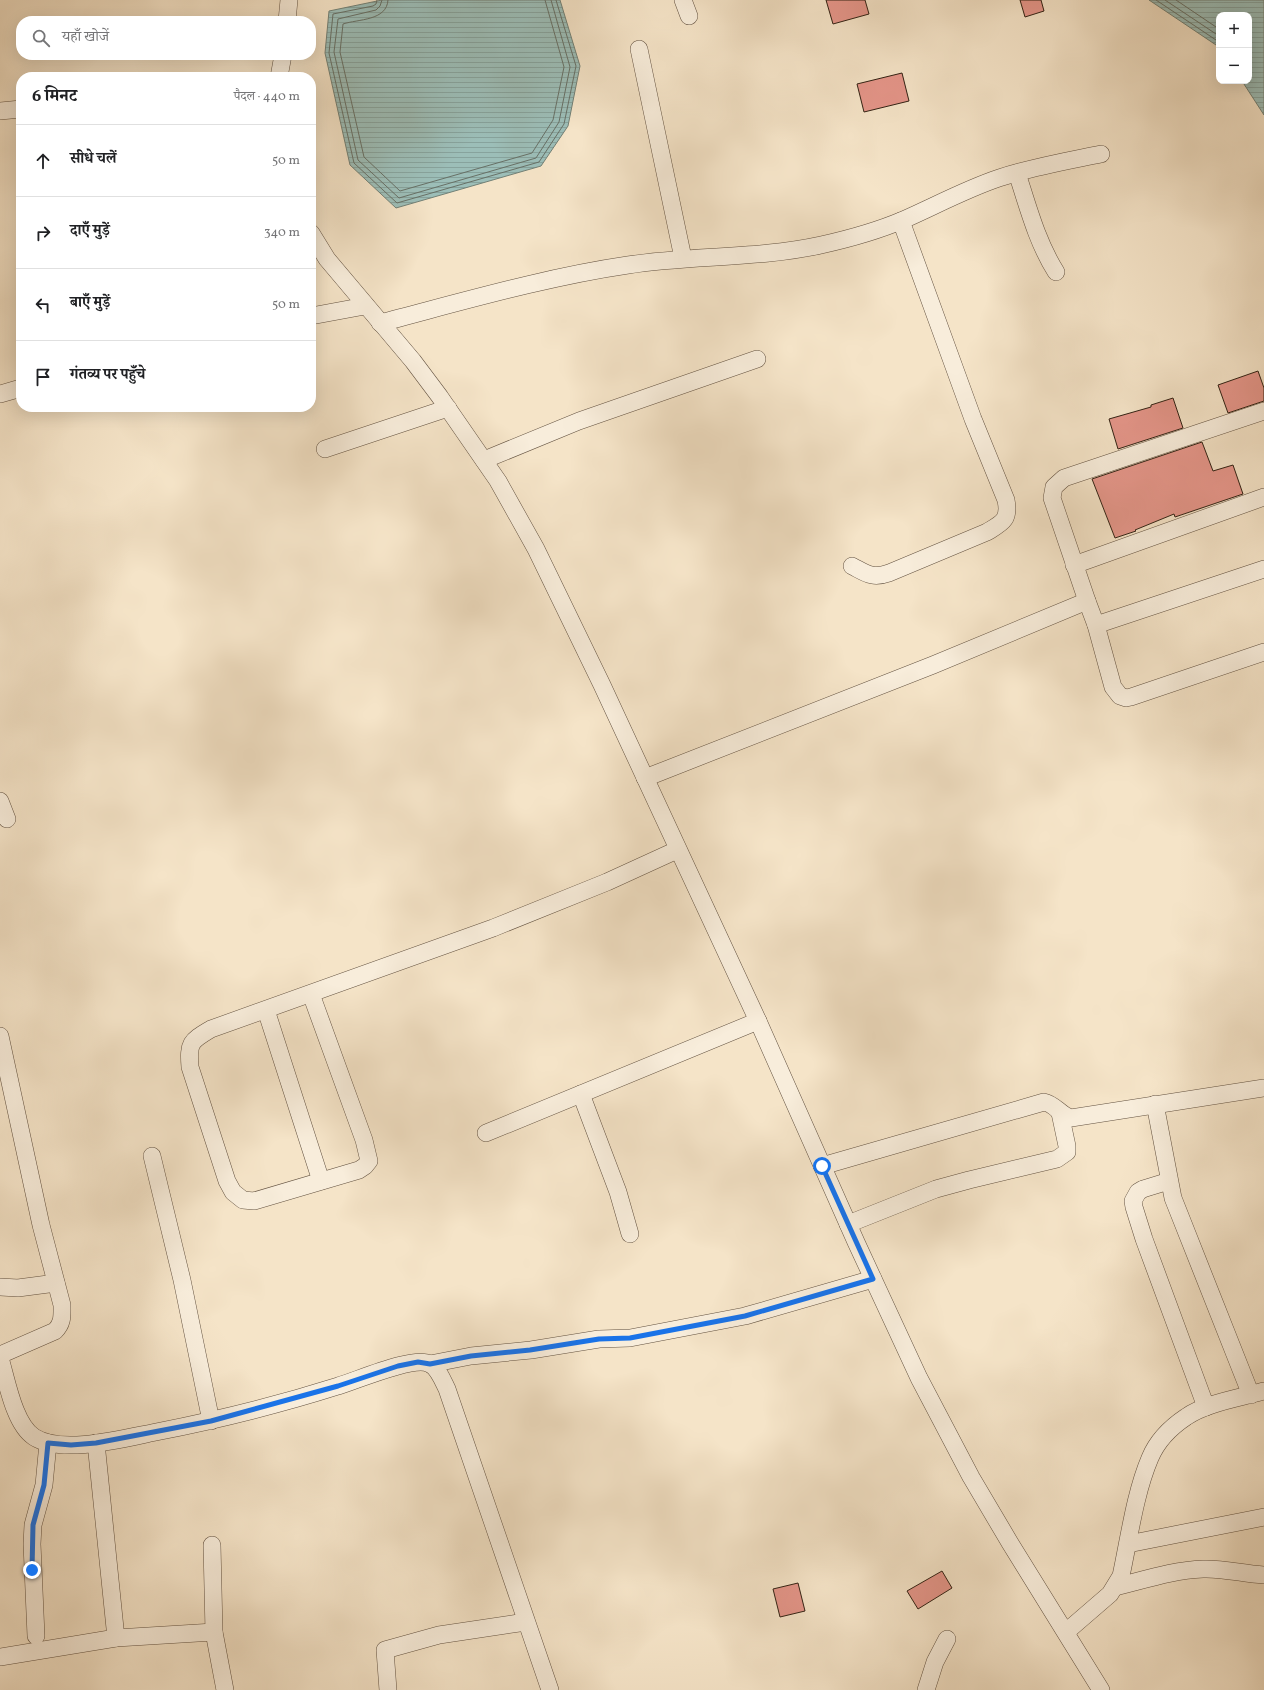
<!DOCTYPE html>
<html lang="hi">
<meta charset="utf-8">
<style>
body{margin:0;font-family:Vollkorn,"Noto Serif Devanagari",serif;background:#f6f6f6;color:#202124}
.controls{position:absolute;right:12px;top:12px;display:grid;overflow:hidden;border-radius:8px;box-shadow:0 4px 16px #0002}
.controls button{width:36px;height:36px;display:grid;place-items:center;padding:0;border:0;border-bottom:1px solid #e0e0e0;background:#fff;color:#202124;font:20px sans-serif}
.stop{position:absolute;width:12px;height:12px;margin:-9px;border:3px solid #1a73e8;border-radius:50%;background:#fff}
.stop.end{background:#1a73e8;border-color:#fff;box-shadow:0 1px 4px #0008}
.list{margin:0;padding:0;list-style:none}
h2{display:flex;justify-content:space-between;align-items:center;height:52px;margin:0;padding:0 16px;font-size:17px}
h2 small{font-size:13px;font-weight:400;color:#757577}
.list li{display:grid;grid-template-columns:26px 1fr auto;gap:12px;align-items:center;box-sizing:border-box;height:72px;padding:0 16px;border-top:1px solid #e0e0e0}
.list b{display:block;font-size:15px;white-space:nowrap}
.list em{font-size:13px;font-style:normal;color:#757577}
.icon{flex:none;width:22px;height:22px;fill:none;stroke:currentColor;stroke-width:2;stroke-linecap:round;stroke-linejoin:round}
.map{position:relative;flex:none;width:1264px;height:1690px;overflow:hidden}
.search{position:absolute;background:#fff;box-shadow:0 4px 16px #0002;left:16px;top:16px;width:300px;height:44px;display:flex;align-items:center;gap:10px;box-sizing:border-box;padding:0 14px;border-radius:16px;color:#757577;font-size:15px}
.panel{position:absolute;background:#fff;box-shadow:0 4px 16px #0002;left:16px;top:72px;width:300px;height:340px;border-radius:16px}
.map>svg:first-child{display:block}
</style>
<div class="map">
<svg width="1264" height="1690" viewBox="0 0 1264 1690">
<defs>
<pattern id="water-rules" width="6" height="5" patternUnits="userSpaceOnUse"><rect width="6" height="5" fill="#9cbeb8"/><path d="M0 2.5h6" fill="none" stroke="#87a39d"/></pattern>
</defs>
<rect width="100%" height="100%" fill="#f5e4c8"/>
<filter id="stains"><feTurbulence type="fractalNoise" baseFrequency=".005" numOctaves="4"/><feColorMatrix values="0 0 0 0 .2 0 0 0 0 .09 0 0 0 0 .02 0 0 0 .5 -.17"/></filter>
<radialGradient id="worn" r=".72"><stop offset=".6" stop-color="#630" stop-opacity="0"/><stop offset="1" stop-color="#630" stop-opacity=".3"/></radialGradient>
<g fill="url(#water-rules)" stroke="#728076">
<polygon points="382,0 560,0 580,66 568,126 541,166 396,208 350,165 325,53 329,11"/>
<polygon points="1149,0 1264,0 1264,115 1242,81 1249,81 1249,15 1219,15 1219,47"/>
</g>
<g fill="none" stroke-linecap="round" stroke-linejoin="round">
<g stroke="#677066" stroke-width="1">
<polyline points="377,0 376,4 373,6 333,14 329,53 354,163 397,203 539,162 564,124 576,66 556,0"/>
<polyline points="382,0 380,6 376,10 338,19 334,52 358,160 399,198 536,158 559,122 570,67 551,0"/>
<path d="M388,0C387,21 358,19 343,24L340,52L364,157L400,191L532,153L553,120L564,67L545,0"/>
<polyline points="1156,0 1219,42"/>
<polyline points="1165,0 1219,36"/>
<polyline points="1176,0 1219,29"/>
</g>
</g>
<g fill="#e5968a" stroke="#322214">
<polygon points="826,0 865,0 869,14 833,24"/>
<polygon points="1020,0 1041,0 1044,11 1025,17"/>
<polygon points="902,73 909,101 864,112 857,84"/>
<polygon points="1258,371 1264,388 1264,401 1228,413 1218,385"/>
<polygon points="1173,398 1183,428 1118,449 1109,419 1151,407 1151,405"/>
<polygon points="1202,442 1213,471 1233,465 1243,494 1175,517 1174,514 1135,530 1136,531 1115,538 1092,479"/>
<polygon points="942,1571 952,1588 918,1609 907,1591"/>
<polygon points="798,1583 805,1611 780,1617 773,1589"/>
</g>
<g fill="none" stroke-linecap="round" stroke-linejoin="round">
<defs>
<g id="street">
<polyline points="683,0 689,16"/>
<polyline points="287,21 289,0"/>
<polyline points="639,49 683,258"/>
<polyline points="279,77 283,55"/>
<polyline points="0,111 21,109"/>
<path d="M1017,173C1028,207 1037,242 1056,272"/>
<polyline points="311,233 327,259 413,361 440,397 498,481 536,549 602,685 758,1021 856,1242 919,1378 971,1477 1010,1543 1101,1690"/>
<polyline points="311,316 365,306"/>
<path d="M380,323C461,302 546,277 628,265C692,255 757,259 821,245C848,239 877,231 903,220C935,206 966,189 999,178C1032,167 1067,161 1101,154"/>
<polyline points="0,394 21,388"/>
<polyline points="1264,411 1064,478 1054,487 1052,498 1087,601 1096,625 1113,687 1120,696 1126,698 1131,697 1264,652"/>
<polyline points="325,449 448,408"/>
<polyline points="484,460 579,421 757,359"/>
<polyline points="1074,565 1264,497"/>
<path d="M852,566C866,573 872,579 889,573L987,532C1002,523 1010,520 1006,500L973,419L901,221"/>
<polyline points="1096,625 1264,569"/>
<polyline points="645,778 933,665 1087,601"/>
<polyline points="0,801 7,819"/>
<path d="M311,994L364,1140L369,1161L365,1166L359,1170L254,1201L243,1200L233,1192L227,1181L190,1067C188,1042 191,1041 211,1029L493,928L607,882L677,850"/>
<polyline points="266,1010 321,1181"/>
<path d="M0,1036L41,1225L62,1305C62,1316 63,1323 55,1331L0,1355"/>
<polyline points="581,1094 618,1192 630,1234"/>
<polyline points="1155,1104 1173,1198 1251,1395"/>
<polyline points="486,1133 758,1021"/>
<polyline points="152,1156 182,1280 211,1421"/>
<path d="M822,1166L1044,1102C1055,1104 1060,1115 1071,1118L1264,1088"/>
<polyline points="1169,1181 1143,1189 1138,1192 1133,1201 1134,1207 1144,1239 1206,1407"/>
<polyline points="848,1224 936,1189 969,1180 1057,1159 1067,1152 1067,1146 1060,1113"/>
<polyline points="0,1287 18,1288 56,1283"/>
<path d="M0,1358C7,1381 14,1424 34,1437C62,1455 125,1438 156,1432C217,1420 278,1405 338,1386C356,1381 414,1355 430,1364C438,1368 443,1381 447,1389L550,1690"/>
<polyline points="430,1364 471,1356 531,1350 599,1339 630,1338 745,1316 873,1279"/>
<polyline points="96,1443 116,1638"/>
<polyline points="1128,1544 1264,1517"/>
<polyline points="212,1545 214,1632 225,1690"/>
<path d="M1115,1587C1144,1580 1173,1570 1203,1569C1223,1568 1243,1574 1264,1575"/>
<path d="M1066,1632L1110,1594L1121,1576C1129,1539 1135,1493 1150,1458C1157,1441 1171,1427 1186,1417C1206,1403 1240,1398 1264,1391"/>
<polyline points="36,1636 32,1544 33,1525 44,1485 48,1443"/>
<polyline points="0,1657 116,1638 214,1632"/>
<polyline points="388,1690 385,1650 439,1635 526,1622"/>
<polyline points="926,1690 935,1662 947,1639"/>
</g>
</defs>
<use href="#street" stroke="#635241" stroke-width="18"/>
<use href="#street" stroke="#f8eddb" stroke-width="17"/>
</g>
<g fill="none" stroke-linecap="round" stroke-linejoin="round">
<polyline stroke="#1a73e8" stroke-width="5" points="32,1570 33,1525 44,1485 48,1443 71,1445 96,1443 211,1421 338,1386 398,1366 418,1362 430,1364 471,1356 530,1350 599,1339 630,1338 745,1316 873,1279 822,1166"/>
</g>
<rect width="100%" height="100%" filter="url(#stains)"/>
<rect width="100%" height="100%" fill="url(#worn)"/>
</svg>
<div class="controls">
<button>+</button>
<button>−</button>
</div>
<div class="stop" style="left:822px;top:1166px"></div>
<div class="stop end" style="left:32px;top:1570px"></div>
<div class="search"><svg class="icon" aria-label="search" viewBox="0 0 24 24"><circle cx="10" cy="10" r="6"/><path d="M15 15l6 6"/></svg>यहाँ खोजें</div>
<section class="panel">
<h2>6 मिनट<small>पैदल · 440 m</small></h2>
<ul class="list">
<li><svg class="icon" aria-label="ahead" viewBox="0 0 24 24"><path d="M12 20V5M6 11l6-6 6 6"/></svg><div><b>सीधे चलें</b></div><em>50 m</em></li>
<li><svg class="icon" aria-label="right" viewBox="0 0 24 24"><path d="M7 20v-9h11M14 6l5 5-5 5"/></svg><div><b>दाएँ मुड़ें</b></div><em>340 m</em></li>
<li><svg class="icon" aria-label="left" viewBox="0 0 24 24"><path d="M17 20v-9H6M10 6l-5 5 5 5"/></svg><div><b>बाएँ मुड़ें</b></div><em>50 m</em></li>
<li><svg class="icon" aria-label="arrive" viewBox="0 0 24 24"><path d="M6 21V4h12l-3 4 3 4H6"/></svg><div><b>गंतव्य पर पहुँचे</b></div></li>
</ul>
</section>
</div>
